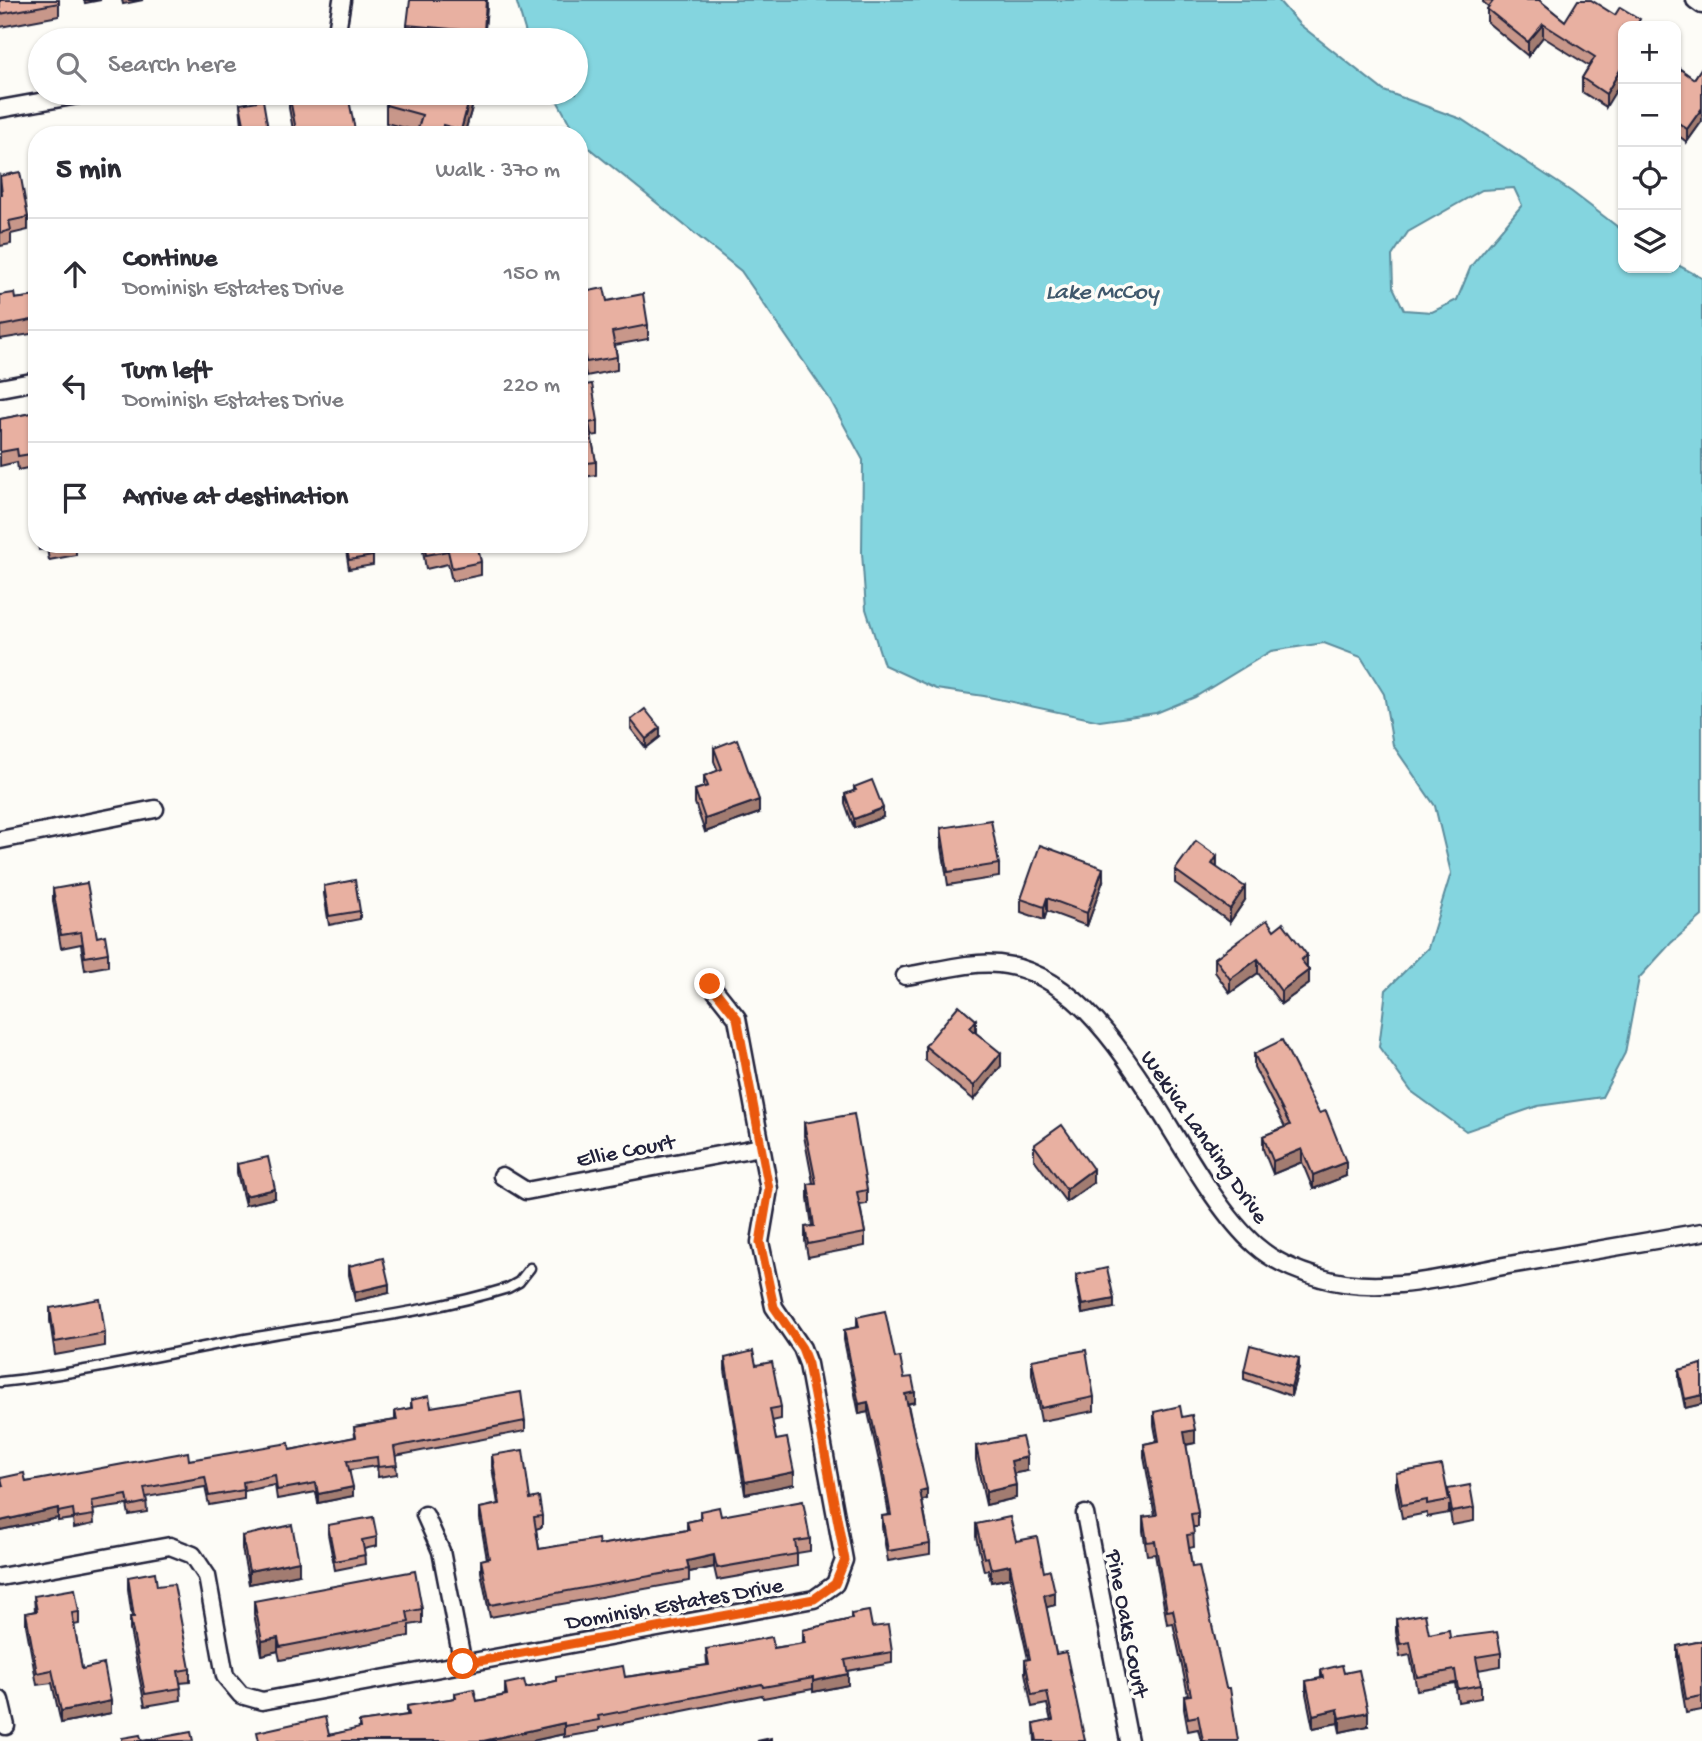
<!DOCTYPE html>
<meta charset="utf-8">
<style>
body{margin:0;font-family:"Gochi Hand",sans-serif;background:#f7f7f7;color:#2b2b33}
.controls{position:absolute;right:21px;top:21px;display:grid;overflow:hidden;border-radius:14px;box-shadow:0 2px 5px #0004}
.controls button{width:63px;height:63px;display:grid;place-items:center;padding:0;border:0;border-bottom:2px solid #e1e1e2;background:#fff;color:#2b2b33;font:35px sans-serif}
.stop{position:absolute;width:21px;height:21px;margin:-16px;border:5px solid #ea580c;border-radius:50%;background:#fff}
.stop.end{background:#ea580c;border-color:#fff;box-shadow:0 2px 7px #0008}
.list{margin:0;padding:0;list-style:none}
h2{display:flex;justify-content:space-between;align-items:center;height:91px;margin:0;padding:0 28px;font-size:30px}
h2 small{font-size:23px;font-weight:400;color:#7c7c81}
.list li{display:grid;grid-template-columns:46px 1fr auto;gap:21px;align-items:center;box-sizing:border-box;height:112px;padding:0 28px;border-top:2px solid #e1e1e2}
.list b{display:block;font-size:26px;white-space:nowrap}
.list p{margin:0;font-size:23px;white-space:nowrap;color:#7c7c81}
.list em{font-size:23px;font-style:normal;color:#7c7c81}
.icon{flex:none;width:38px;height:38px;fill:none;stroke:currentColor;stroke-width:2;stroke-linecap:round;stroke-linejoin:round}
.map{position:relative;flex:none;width:1702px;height:1741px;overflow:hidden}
.search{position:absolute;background:#fff;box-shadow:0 2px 5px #0004;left:28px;top:28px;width:560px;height:77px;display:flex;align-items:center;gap:18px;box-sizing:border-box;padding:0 24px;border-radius:38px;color:#7c7c81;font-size:26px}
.panel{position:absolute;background:#fff;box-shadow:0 2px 5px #0004;left:28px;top:126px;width:560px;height:427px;border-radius:28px}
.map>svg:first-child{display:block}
</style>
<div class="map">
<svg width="1702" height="1741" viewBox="0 0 1702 1741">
<rect width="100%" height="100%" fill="#fdfcf7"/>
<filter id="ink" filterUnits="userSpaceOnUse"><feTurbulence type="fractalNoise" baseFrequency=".0143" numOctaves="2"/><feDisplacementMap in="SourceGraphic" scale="14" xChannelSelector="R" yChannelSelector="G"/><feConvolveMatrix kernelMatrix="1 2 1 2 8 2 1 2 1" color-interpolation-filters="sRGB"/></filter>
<g filter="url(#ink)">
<path fill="#84d5df" stroke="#5d8d9d" stroke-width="2" fill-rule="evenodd" d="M516,0H1278L1299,24L1384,91L1461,119L1572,192L1623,231V268H1676V264L1702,278V916L1671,943L1639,978L1625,1053L1602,1097L1538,1106L1466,1131L1411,1091L1379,1047L1386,990L1428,948L1451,873L1435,806L1393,745L1384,694L1361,657L1324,643L1271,651L1195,697L1156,713L1100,721L984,696L936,689L884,665L866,609L862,553L863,460L831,401L741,271L579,140V135H576L553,93H576V40H528ZM1514,188L1522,205L1471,266L1457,300L1432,312L1404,310L1393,287L1392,256L1408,232L1482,190Z"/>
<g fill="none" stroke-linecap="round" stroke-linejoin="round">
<defs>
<path id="lane" d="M0,1382C88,1373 175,1351 263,1336C345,1321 427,1313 508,1288L519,1282L530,1268"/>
<g id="street">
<polyline points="1695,0 1702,5"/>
<polyline points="329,40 337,31 342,0"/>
<polyline points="0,109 89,93"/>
<polyline points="0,388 37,381"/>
<polyline points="0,840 155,809"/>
<path d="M905,976C934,972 969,961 999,964C1118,976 1175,1173 1255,1245C1273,1261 1299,1272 1321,1278C1381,1296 1450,1276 1509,1265C1574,1254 1638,1243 1702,1232"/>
<polyline points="502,1176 526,1191 761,1147"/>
<polyline points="1085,1514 1129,1741"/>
<polyline points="425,1515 441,1551 463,1664"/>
<polyline points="0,1577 170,1546 193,1555 207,1576 225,1676 241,1695 262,1701 814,1599 835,1584 844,1560 808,1364 802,1348 774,1307 760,1242 769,1189 737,1018 710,984"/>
<polyline points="0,1700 6,1726"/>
</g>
</defs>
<use href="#lane" stroke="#22223b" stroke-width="13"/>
<use href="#street" stroke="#22223b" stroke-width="21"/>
<use href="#lane" stroke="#fdfcf7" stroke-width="8"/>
<use href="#street" stroke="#fdfcf7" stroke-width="16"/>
</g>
<g fill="#c8978a" stroke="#22223b" stroke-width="2">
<polygon points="0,0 59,3 59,16 0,27"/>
<polygon points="84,0 101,0 85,3"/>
<polygon points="122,0 143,0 123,4"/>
<polygon points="487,0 484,40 430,40 407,38 407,25"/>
<polygon points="1483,0 1539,0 1565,21 1615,15 1640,26 1623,26 1606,107 1582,92 1582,78 1589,66 1543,37 1528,56 1487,22 1487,9 1489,7 1483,2"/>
<polygon points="1676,66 1694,79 1702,67 1702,121 1687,142 1676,134"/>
<polygon points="475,93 475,97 464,135 416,135 417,131 386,123 386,105"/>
<polygon points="289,94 314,101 356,135 294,135 289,108"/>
<polygon points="240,104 269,135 210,135 210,130 242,125"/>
<polygon points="0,176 28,217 28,230 11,234 11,244 0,246"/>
<polygon points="579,293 607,301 648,325 648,339 615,345 617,357 617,370 586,376 579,338"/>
<polygon points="0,295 15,299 37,296 37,333 0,339"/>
<polygon points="579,386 598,421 598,435 591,436 596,462 596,475 579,478"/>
<polygon points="37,412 37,466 18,470 17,462 0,466 0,419"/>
<polygon points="38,544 76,544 76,555 49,560 47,549 39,550"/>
<polygon points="345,544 373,556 373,565 349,569"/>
<polygon points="423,544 477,544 481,562 481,575 452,581 448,564 426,569 423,551"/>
<polygon points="631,720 660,737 646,748 631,729"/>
<polygon points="714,748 759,813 705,832 695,803 695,790 704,787 704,776 718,771 714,761"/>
<polygon points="854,787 883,817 854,828 845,803 845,794 854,791"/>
<polygon points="941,828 999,864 999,877 948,885 941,841"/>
<polygon points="1175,870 1245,900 1230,922 1175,883"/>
<polygon points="1103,881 1087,926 1047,911 1044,920 1021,912 1021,899"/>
<polygon points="324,886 360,911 360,919 329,925 324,894"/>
<polygon points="53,889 97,937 108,953 108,966 85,970 81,944 61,948 53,901"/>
<polygon points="1274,930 1307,968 1309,984 1281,1004 1258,973 1230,993 1215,972 1215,958"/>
<polygon points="976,1033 1001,1066 974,1100 925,1060 925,1046"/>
<polygon points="1254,1054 1346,1176 1313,1189 1302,1162 1273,1174 1263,1149 1263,1136 1285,1127 1254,1067"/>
<polygon points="804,1123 867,1190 867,1204 860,1205 865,1233 865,1246 808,1257 805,1241 805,1227 812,1226 808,1198 808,1184 813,1183 804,1136"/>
<polygon points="1034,1145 1093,1183 1066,1202 1034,1159"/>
<polygon points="237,1164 275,1198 245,1205 237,1173"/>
<polygon points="349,1266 389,1293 355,1301 349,1275"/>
<polygon points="1076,1275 1114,1308 1082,1314 1076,1283"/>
<polygon points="50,1308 105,1333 105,1346 55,1355 50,1321"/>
<polygon points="857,1317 895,1358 915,1402 908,1404 927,1499 922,1500 930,1544 930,1554 888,1561 882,1527 882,1516 889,1515 882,1475 868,1412 859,1414 844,1340 844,1330 857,1327"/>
<polygon points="725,1358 756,1365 781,1407 781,1419 772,1421 776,1440 794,1484 745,1494 725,1370"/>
<polygon points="1032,1360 1094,1397 1094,1411 1041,1421 1032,1374"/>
<polygon points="1702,1364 1702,1404 1685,1408 1679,1379 1679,1370"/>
<polygon points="1299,1367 1291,1396 1244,1379 1244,1371"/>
<polygon points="411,1400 431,1407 525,1421 525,1431 395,1456 397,1474 378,1477 377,1466 349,1470 353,1496 318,1503 316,1492 277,1499 275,1485 244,1491 244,1499 209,1505 205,1487 146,1497 147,1512 129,1515 127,1505 93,1510 94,1524 74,1528 73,1519 58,1521 58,1518 0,1530 0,1486 1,1486 1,1478 26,1482 189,1460 290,1450 355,1437 354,1427 395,1420 395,1411 411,1408"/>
<polygon points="1154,1412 1182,1417 1195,1443 1186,1445 1198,1513 1198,1527 1193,1527 1194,1547 1189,1548 1192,1567 1238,1741 1201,1741 1198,1729 1188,1731 1184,1709 1184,1696 1188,1695 1173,1623 1167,1624 1155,1554 1147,1555 1143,1531 1143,1517 1155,1516 1144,1457 1144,1444 1157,1441 1154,1425"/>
<polygon points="976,1446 1027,1471 1014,1473 1016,1498 986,1505 976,1460"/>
<polygon points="492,1455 530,1499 542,1516 542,1527 536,1529 539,1549 599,1545 687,1530 687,1522 700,1519 700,1511 810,1539 810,1551 797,1553 797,1566 717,1580 714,1567 689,1572 689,1581 490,1617 481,1572 481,1560 487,1559 480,1519 480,1508 498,1504 492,1467"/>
<polygon points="1396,1473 1448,1497 1448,1489 1474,1508 1474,1521 1452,1525 1449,1505 1449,1513 1427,1517 1427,1513 1402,1518 1396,1487"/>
<polygon points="976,1524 1016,1541 1044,1572 1055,1605 1046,1607 1056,1654 1085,1741 1035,1741 1034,1724 1051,1721 1047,1704 1032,1707 1025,1673 1025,1660 1028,1659 1010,1578 991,1582 988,1570 984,1571 976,1537"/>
<polygon points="328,1525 377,1537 377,1546 364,1549 365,1564 335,1570 328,1534"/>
<polygon points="242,1536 299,1574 249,1584 242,1549"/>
<polygon points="128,1577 157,1586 190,1669 190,1682 180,1683 181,1700 145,1706 130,1630 130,1617 132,1617 128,1589"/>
<polygon points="34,1596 79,1612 79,1624 74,1625 82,1669 111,1713 61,1723 52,1683 37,1685 26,1625 26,1613 35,1611"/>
<polygon points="254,1601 422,1609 422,1623 409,1625 409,1636 280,1660 278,1651 262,1655 254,1614"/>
<polygon points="851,1614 872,1627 892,1652 892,1663 847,1671 848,1685 813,1692 813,1689 763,1698 762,1695 599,1728 599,1731 564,1737 564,1734 532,1741 259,1741 329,1735 359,1729 359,1722 407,1715 407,1706 455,1698 455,1693 477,1701 505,1695 505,1684 526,1688 556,1681 556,1677 625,1677 707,1665 706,1649 774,1648 803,1643 803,1630 851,1619"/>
<polygon points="1396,1619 1429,1634 1450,1638 1501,1653 1501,1666 1478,1670 1481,1685 1481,1698 1458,1702 1455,1683 1417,1690 1410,1655 1400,1657 1396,1632"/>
<polygon points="1702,1641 1702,1710 1686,1713 1677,1659 1677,1646"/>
<polygon points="1321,1670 1344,1673 1368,1726 1340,1732 1338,1723 1313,1728 1306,1694 1306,1681 1321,1678"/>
</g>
<g fill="#a27b71" stroke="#22223b" stroke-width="2">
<polygon points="486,0 487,7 484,40 484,32"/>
<polygon points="1543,24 1543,37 1528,56 1528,42"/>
<polygon points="1623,65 1623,79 1606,107 1606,94"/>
<polygon points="471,93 475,93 475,97 464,135 461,135 461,130"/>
<polygon points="1702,108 1702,121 1687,142 1687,129"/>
<polygon points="660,728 660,737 646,748 646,739"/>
<polygon points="759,800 759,813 705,832 705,819"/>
<polygon points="883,808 883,817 854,828 854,819"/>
<polygon points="1217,856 1217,869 1212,864"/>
<polygon points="1103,868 1103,881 1087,926 1087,913"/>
<polygon points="1245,887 1245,900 1230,922 1230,909"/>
<polygon points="1047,898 1047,911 1044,920 1044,907"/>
<polygon points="1307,955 1307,969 1301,960"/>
<polygon points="1258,959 1258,973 1230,993 1230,979"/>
<polygon points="1309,970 1309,984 1281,1004 1281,991"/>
<polygon points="976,1020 976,1033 970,1028"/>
<polygon points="1001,1053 1001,1066 974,1100 974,1086"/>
<polygon points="1302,1149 1302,1162 1273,1174 1273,1161"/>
<polygon points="1346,1162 1346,1176 1313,1189 1313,1175"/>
<polygon points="1093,1169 1093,1183 1066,1202 1066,1189"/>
<polygon points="275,1189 275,1198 245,1205 245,1196"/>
<polygon points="389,1284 389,1293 355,1301 355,1292"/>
<polygon points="1114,1299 1114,1308 1082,1314 1082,1305"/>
<polygon points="1299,1358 1299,1367 1291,1396 1291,1387"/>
<polygon points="915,1392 915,1402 905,1404 905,1394"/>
<polygon points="1702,1395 1702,1404 1685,1408 1685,1399"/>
<polygon points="868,1402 868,1412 859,1414 859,1404"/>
<polygon points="1195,1430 1195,1443 1184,1445 1184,1432"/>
<polygon points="1027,1457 1027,1471 1011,1474 1011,1461"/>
<polygon points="794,1472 794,1484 745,1494 745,1482"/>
<polygon points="1016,1485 1016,1498 986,1505 986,1492"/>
<polygon points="353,1487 353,1496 318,1503 318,1494"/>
<polygon points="927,1489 927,1499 920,1501 920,1491"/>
<polygon points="58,1508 58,1518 0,1530 0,1521"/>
<polygon points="714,1555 714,1567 689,1572 687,1561"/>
<polygon points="299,1561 299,1574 249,1584 249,1571"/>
<polygon points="1010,1565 1010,1578 991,1582 991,1569"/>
<polygon points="1055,1592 1055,1605 1044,1608 1044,1595"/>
<polygon points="278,1638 278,1651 262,1655 262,1641"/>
<polygon points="848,1674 848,1685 813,1692 813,1681"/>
<polygon points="111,1701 111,1713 61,1723 61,1711"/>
<polygon points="1338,1709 1338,1723 1313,1728 1313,1715"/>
<polygon points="1368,1712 1368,1726 1340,1732 1340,1718"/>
<polygon points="564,1723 564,1734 532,1741 483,1741"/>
</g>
<g fill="#e8b0a1" stroke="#22223b" stroke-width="2">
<polygon points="0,0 59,0 59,3 0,14"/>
<polygon points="410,0 486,0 484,32 407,25"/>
<polygon points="1494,0 1539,0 1565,21 1578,0 1591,0 1615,15 1620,7 1640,19 1636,26 1623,26 1623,65 1606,94 1582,78 1595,57 1543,24 1528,42 1487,9"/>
<polygon points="1676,66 1694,79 1702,67 1702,108 1687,129 1676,121"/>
<polygon points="297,93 313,93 314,101 348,95 356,135 297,135 289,94"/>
<polygon points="390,93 471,93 461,130 443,125 441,135 416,135 422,115 386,105"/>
<polygon points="263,100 269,135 211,135 210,130 244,124 240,104"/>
<polygon points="20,172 28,217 9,221 11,230 0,233 0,194 2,194 0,176"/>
<polygon points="604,288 607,301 643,294 648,325 612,332 617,357 586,362 579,325 579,293"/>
<polygon points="14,293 15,299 37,296 37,319 0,326 0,295"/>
<polygon points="592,384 598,421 589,423 596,462 579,464 579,386"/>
<polygon points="37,412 37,453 18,456 17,449 0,452 0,419"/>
<polygon points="48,544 76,544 76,546 49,551"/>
<polygon points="346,544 371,544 373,556 349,560"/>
<polygon points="424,544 477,544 481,562 452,568 448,551 426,555"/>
<polygon points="645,709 660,728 646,739 631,720"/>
<polygon points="737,739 759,800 705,819 695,790 708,786 704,776 722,769 714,748"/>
<polygon points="872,780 883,808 854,819 845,794 856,790 854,787"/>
<polygon points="991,820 999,864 948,872 941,828"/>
<polygon points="1196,841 1217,856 1212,864 1245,887 1230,909 1175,870"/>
<polygon points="1040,845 1103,868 1087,913 1047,898 1044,907 1021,899"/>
<polygon points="355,880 360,911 329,916 324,886"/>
<polygon points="87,883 97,937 105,935 108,953 85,957 81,932 61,935 53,889"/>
<polygon points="1267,920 1274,930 1283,923 1307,955 1301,960 1309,970 1281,991 1258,959 1230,979 1215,958"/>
<polygon points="959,1005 976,1020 970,1028 1001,1053 974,1086 925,1046"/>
<polygon points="1282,1040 1319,1113 1326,1111 1346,1162 1313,1175 1302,1149 1273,1161 1263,1136 1290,1125 1254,1054"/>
<polygon points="854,1114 867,1190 857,1192 865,1233 808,1244 805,1227 814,1226 808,1184 816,1183 804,1123"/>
<polygon points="1062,1125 1093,1169 1066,1189 1034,1145"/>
<polygon points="268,1157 275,1189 245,1196 237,1164"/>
<polygon points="383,1258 389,1284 355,1292 349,1266"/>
<polygon points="1107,1268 1114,1299 1082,1305 1076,1275"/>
<polygon points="100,1299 105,1333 55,1342 50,1308"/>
<polygon points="885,1311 895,1358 900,1357 904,1378 912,1377 915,1392 905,1394 927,1489 920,1491 930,1544 888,1551 882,1516 891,1515 882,1464 868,1402 859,1404 844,1330 859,1327 857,1317"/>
<polygon points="1250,1345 1299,1358 1291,1387 1244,1371"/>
<polygon points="1086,1350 1094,1397 1041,1408 1032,1360"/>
<polygon points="753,1351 756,1365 772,1362 781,1407 770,1409 776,1440 787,1438 794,1472 745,1482 725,1358"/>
<polygon points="1702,1364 1702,1395 1685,1399 1679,1370"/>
<polygon points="521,1392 525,1421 394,1447 397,1465 378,1467 377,1457 347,1461 353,1487 318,1494 316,1483 277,1490 275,1475 243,1482 244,1490 209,1496 205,1477 144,1488 147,1502 129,1506 127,1495 92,1501 94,1515 74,1518 73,1509 58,1512 58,1508 0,1521 0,1486 3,1486 1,1478 24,1473 26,1482 188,1452 189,1460 289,1443 290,1450 356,1437 354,1427 397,1420 395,1411 412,1408 411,1400 429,1396 431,1407"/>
<polygon points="1180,1406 1182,1417 1192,1415 1195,1430 1184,1432 1198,1513 1191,1514 1194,1534 1187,1535 1192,1567 1199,1566 1226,1688 1230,1688 1238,1741 1203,1741 1198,1716 1188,1718 1184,1696 1191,1695 1173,1610 1167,1611 1155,1541 1147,1542 1143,1517 1157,1515 1144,1444 1159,1441 1154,1412"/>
<polygon points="1022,1437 1027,1457 1011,1461 1016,1485 986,1492 976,1446"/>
<polygon points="523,1450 530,1499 539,1497 542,1516 534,1517 539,1549 598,1539 599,1545 689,1530 687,1522 701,1519 700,1511 719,1507 721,1516 803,1501 810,1539 795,1541 797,1554 717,1568 714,1555 687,1561 689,1569 490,1605 481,1560 489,1558 480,1508 500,1504 492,1455"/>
<polygon points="1442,1465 1449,1500 1427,1504 1427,1500 1402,1505 1396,1473"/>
<polygon points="1470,1485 1474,1508 1452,1512 1448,1489"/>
<polygon points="373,1517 377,1537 362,1540 365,1555 335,1561 328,1525"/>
<polygon points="1010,1517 1016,1541 1037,1537 1044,1572 1050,1570 1055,1592 1044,1595 1056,1654 1066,1652 1085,1741 1037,1741 1034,1724 1053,1720 1047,1692 1032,1695 1025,1660 1030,1659 1010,1565 991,1569 988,1557 984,1558 976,1524"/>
<polygon points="292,1525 299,1561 249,1571 242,1536"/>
<polygon points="415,1571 422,1609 407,1612 409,1622 280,1647 278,1638 262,1641 254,1601"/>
<polygon points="155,1572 157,1586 174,1584 190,1669 178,1671 181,1688 145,1694 130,1617 134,1617 128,1577"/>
<polygon points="75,1589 79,1612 72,1613 82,1669 104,1664 111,1701 61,1711 52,1670 37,1673 26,1613 37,1611 34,1596"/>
<polygon points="869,1611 872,1627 888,1625 892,1652 845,1660 848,1674 813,1681 813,1678 763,1687 762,1684 598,1716 599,1720 564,1726 564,1723 483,1741 259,1741 257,1732 325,1717 329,1735 360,1728 359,1722 409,1715 407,1706 456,1698 455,1693 474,1689 477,1701 507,1695 505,1684 524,1680 526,1688 556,1681 556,1677 623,1666 625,1677 709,1665 706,1649 772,1637 774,1648 805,1643 803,1630 852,1619 851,1614"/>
<polygon points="1425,1614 1429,1634 1449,1630 1450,1638 1497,1632 1501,1653 1476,1657 1481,1685 1458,1689 1455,1670 1417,1677 1410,1642 1400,1644 1396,1619"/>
<polygon points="1702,1641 1702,1696 1686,1699 1677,1646"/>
<polygon points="1342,1665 1344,1673 1359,1670 1368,1712 1340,1718 1338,1709 1313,1715 1306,1681 1323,1678 1321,1670"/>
<polygon points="191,1732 193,1741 142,1741"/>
<polygon points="140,1735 142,1741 122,1741 122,1738"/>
<polygon points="771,1738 771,1741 757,1741"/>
</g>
</g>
<g fill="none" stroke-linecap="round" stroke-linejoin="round" filter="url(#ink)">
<polyline stroke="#ea580c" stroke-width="9" points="463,1664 814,1599 835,1584 845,1560 808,1364 802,1348 774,1307 760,1242 769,1189 737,1018 710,984"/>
</g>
<g text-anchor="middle" stroke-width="7" stroke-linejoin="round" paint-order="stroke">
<g font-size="23" fill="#22223b" stroke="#fdfcf7">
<text transform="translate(1206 1136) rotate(55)" y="8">Wekiva Landing Drive</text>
<text transform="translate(625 1149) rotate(-11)" y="8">Ellie Court</text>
<text transform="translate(674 1602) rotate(-10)" y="8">Dominish Estates Drive</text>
<text transform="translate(1129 1623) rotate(79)" y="8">Pine Oaks Court</text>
</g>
<g font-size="24" font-style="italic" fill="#3f586c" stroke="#fdfcf7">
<text x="1102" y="298">Lake McCoy</text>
</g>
</g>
</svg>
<div class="controls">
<button>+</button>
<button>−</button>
<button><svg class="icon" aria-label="locate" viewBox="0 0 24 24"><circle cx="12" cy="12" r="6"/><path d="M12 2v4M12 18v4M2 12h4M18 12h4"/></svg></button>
<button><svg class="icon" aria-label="layers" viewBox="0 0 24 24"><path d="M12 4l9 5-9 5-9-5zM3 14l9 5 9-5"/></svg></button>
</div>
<div class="stop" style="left:463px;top:1664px"></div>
<div class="stop end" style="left:710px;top:984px"></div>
<div class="search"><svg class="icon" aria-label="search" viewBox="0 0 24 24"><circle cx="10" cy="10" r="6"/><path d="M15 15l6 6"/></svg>Search here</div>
<section class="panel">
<h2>5 min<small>Walk · 370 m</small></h2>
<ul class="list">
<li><svg class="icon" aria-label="ahead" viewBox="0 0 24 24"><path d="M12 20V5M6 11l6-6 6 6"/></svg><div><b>Continue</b><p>Dominish Estates Drive</p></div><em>150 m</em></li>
<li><svg class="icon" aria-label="left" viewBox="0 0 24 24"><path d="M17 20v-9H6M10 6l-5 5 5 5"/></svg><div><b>Turn left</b><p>Dominish Estates Drive</p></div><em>220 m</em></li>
<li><svg class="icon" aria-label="arrive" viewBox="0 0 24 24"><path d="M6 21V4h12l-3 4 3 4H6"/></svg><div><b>Arrive at destination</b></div></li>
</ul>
</section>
</div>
